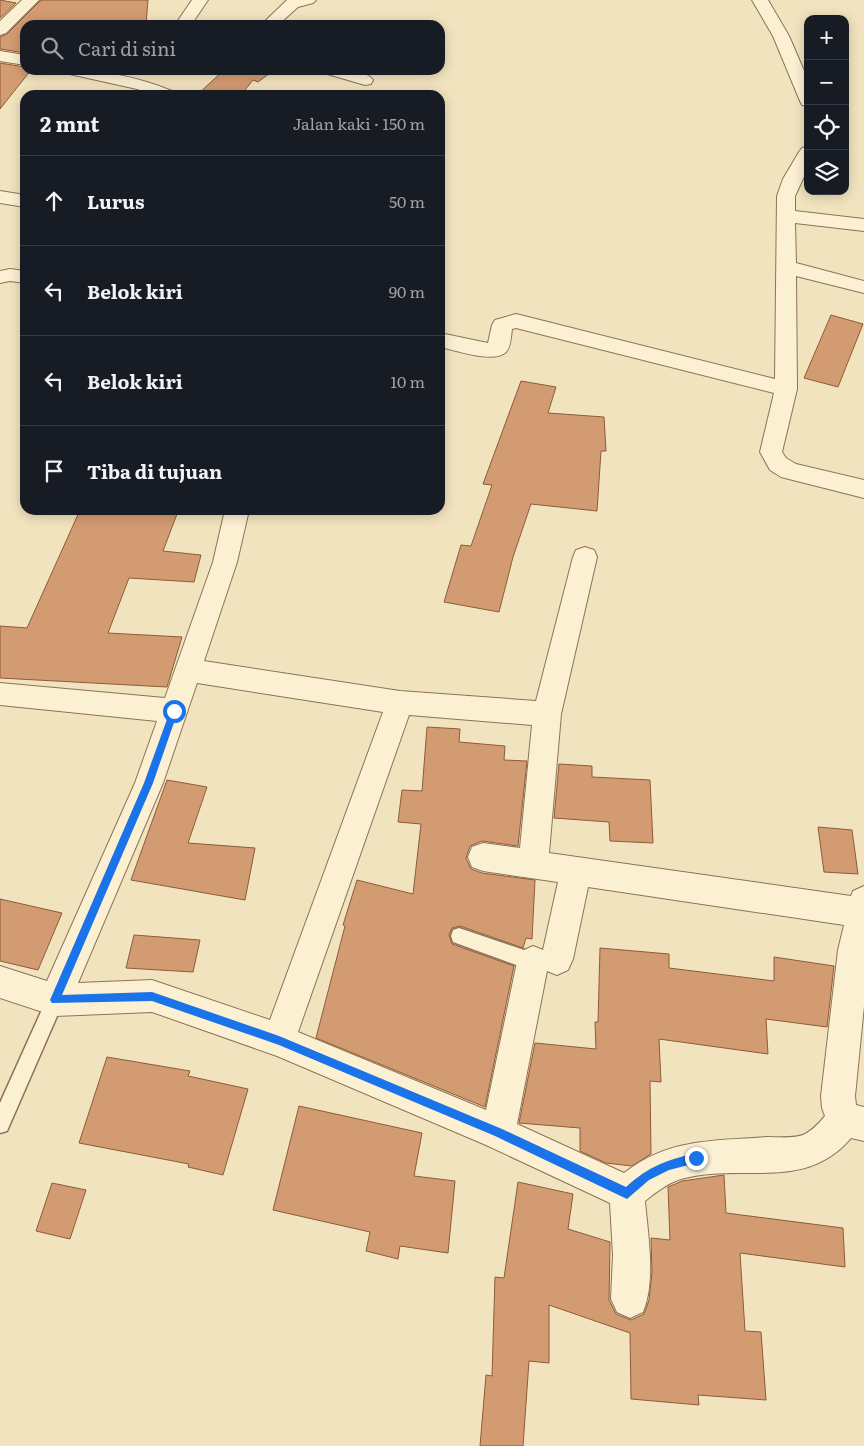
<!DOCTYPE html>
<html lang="id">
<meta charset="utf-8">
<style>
body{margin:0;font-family:Literata,serif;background:#20242c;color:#f1f3f6}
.controls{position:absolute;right:15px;top:15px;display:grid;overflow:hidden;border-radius:10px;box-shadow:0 2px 12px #0003}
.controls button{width:45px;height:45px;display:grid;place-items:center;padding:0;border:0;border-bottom:1px solid #363941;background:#171b24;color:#f1f3f6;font:25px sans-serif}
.stop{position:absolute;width:15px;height:15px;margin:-11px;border:4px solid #1a73e8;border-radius:50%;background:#fff}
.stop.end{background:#1a73e8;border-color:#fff;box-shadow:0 1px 5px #0008}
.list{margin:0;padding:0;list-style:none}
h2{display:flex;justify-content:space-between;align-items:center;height:65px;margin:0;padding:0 20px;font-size:21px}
h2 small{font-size:16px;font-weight:400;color:#9ea1a6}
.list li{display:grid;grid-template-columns:32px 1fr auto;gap:15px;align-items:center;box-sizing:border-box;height:90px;padding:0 20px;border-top:1px solid #363941}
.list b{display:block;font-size:19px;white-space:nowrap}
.list em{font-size:16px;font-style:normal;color:#9ea1a6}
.icon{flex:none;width:28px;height:28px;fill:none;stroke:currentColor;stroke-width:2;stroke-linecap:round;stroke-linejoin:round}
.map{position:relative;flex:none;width:864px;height:1446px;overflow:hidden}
.search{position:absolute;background:#171b24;box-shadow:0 2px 12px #0003;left:20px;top:20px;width:425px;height:55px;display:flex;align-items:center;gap:12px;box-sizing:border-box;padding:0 18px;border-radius:15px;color:#9ea1a6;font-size:19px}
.panel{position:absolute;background:#171b24;box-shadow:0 2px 12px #0003;left:20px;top:90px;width:425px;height:425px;border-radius:15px}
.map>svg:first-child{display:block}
</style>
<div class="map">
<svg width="864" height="1446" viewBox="0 0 864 1446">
<rect width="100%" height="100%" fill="#f2e3bf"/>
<g fill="#d39b71" stroke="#8d5b39">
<polygon points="0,0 16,3 0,18"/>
<polygon points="41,0 148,0 146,25 25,25 25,53 0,49 0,37 7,34"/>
<polygon points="0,63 25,67 25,70 31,70 0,109"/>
<polygon points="224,70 274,70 258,82 253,80 241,95 197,95"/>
<polygon points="831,315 863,324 838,387 804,378"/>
<polygon points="521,381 556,387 548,413 604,417 606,451 601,451 597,511 531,504 513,557 499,612 444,602 461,545 471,546 492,485 483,484"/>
<polygon points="80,510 129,510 177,514 163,551 201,555 194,582 129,578 108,633 182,637 167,687 0,678 0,626 27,628"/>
<polygon points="427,727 460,729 459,742 505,746 504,760 527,761 518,846 482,841 470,846 466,858 471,869 482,873 535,880 532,939 526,938 523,948 460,926 452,928 449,935 452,944 514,966 485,1107 316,1038 345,926 343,925 357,880 413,894 421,824 398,822 402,790 422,791"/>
<polygon points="559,764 592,766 592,777 650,780 653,843 610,841 609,822 554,818"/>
<polygon points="167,780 207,787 188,843 255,848 245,900 131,880"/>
<polygon points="818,827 852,830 858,874 824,872"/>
<polygon points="0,899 62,913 38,970 0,961"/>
<polygon points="134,935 200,940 193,972 126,968"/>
<polygon points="600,948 669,954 669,968 774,981 774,957 834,966 827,1027 766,1019 768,1054 659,1039 661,1082 650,1081 651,1154 632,1166 606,1163 580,1151 580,1128 519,1123 535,1043 596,1049 595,1022 598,1022"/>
<polygon points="107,1057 190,1071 188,1076 248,1089 223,1175 188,1167 189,1164 79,1143"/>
<polygon points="299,1106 422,1133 414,1176 455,1181 448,1253 400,1246 398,1259 366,1251 370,1232 273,1210"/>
<polygon points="724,1175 726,1213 843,1228 845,1267 740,1253 745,1331 761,1332 766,1400 698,1395 699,1405 631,1399 630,1333 549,1305 549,1363 529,1361 523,1446 480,1446 486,1375 492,1376 495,1277 504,1278 518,1182 573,1194 568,1229 610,1242 609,1300 616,1314 631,1320 644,1314 649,1300 652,1272 651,1238 670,1240 668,1187 682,1181"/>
<polygon points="52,1183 86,1190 70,1239 36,1231"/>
</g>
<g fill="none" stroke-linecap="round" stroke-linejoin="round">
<defs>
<g id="lane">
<polygon points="459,928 533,953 538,952 544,955 547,961 544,967 533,971 453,942 451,936 453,930"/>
<polygon points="55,991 61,994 64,1000 7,1131 0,1133 0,1103 49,994"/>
</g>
<g id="street">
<polygon points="22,0 39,0 6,33 0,35 0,21"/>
<polygon points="192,0 208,0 191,25 175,25"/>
<polygon points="287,0 316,0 313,3 298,7 278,25 261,25"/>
<polygon points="752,0 768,0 789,36 808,80 808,106 802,105 800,101 773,36"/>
<polygon points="0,51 25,55 25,65 0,61"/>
<path d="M63,70C102,70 136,76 172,91L174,95H152L137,89L65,73Z"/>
<path d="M322,70C335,70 365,68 373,80L371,84L365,85L324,73Z"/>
<path d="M808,147V168L795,196V211L864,219V231L795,223L796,263L864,281V293L796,276L797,389L782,452L786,458L796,464L864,480V498L781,477L770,470L760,452L774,393L516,328L512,329C511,336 511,347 506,352C494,364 455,350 440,347V333L488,343L492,325L495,320L516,314L775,379L777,196L783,179L799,152L802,148Z"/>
<polygon points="0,191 25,195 25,207 0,203"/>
<polygon points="10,269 25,271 25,283 10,281 0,283 0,271"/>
<path d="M225,510H249L237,562L204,661L400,691L536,701L573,557L576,550L585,547L594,550L597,557L561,714L549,853L851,896L853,891L864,886V1006L855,1096L856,1105L864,1107V1141L851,1138C804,1193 742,1162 681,1179C668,1183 656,1192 645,1201C648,1235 656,1281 643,1312L630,1318L617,1312L611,1299L613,1255L610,1203L486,1145L277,1056L152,1012L55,1016L0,998V966L47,981L135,783L157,721L0,705V683L165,698L213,562ZM197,683L383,712L270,1020L152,980L78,983L163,783ZM409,715L532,725L520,848L483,843L472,847L468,857L472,867L483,871L558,882L543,950L533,946L522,951L517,962L486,1110L298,1032ZM588,887L844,925L838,950L821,1096L822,1108L825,1116C820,1122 813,1130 805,1134C795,1139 778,1137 767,1137C713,1141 669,1138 624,1173L517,1124L547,971L557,975L568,970L573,959Z"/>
</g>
</defs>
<use href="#lane" stroke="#8c7356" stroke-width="3"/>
<use href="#street" stroke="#8c7356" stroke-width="2"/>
<use href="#lane" fill="#fcf0d3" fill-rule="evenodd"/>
<use href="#street" fill="#fcf0d3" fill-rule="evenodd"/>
</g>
<path fill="#1a73e8" d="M174,708L178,711L153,783L62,995L152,992L279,1036L502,1129L626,1187C649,1166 667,1160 696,1153L700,1154L702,1158L700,1162L669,1170L649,1180L627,1199L495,1136L279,1045L152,1001L52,1003L50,1000L144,783L170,711Z"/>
</svg>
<div class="controls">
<button>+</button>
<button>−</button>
<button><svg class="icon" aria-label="locate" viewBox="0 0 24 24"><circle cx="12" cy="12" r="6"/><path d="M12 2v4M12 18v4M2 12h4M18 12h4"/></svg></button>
<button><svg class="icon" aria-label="layers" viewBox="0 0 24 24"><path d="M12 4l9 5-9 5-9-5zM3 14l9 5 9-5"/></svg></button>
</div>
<div class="stop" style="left:174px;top:711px"></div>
<div class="stop end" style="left:696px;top:1158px"></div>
<div class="search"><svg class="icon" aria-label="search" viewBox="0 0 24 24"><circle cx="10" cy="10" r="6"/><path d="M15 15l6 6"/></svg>Cari di sini</div>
<section class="panel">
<h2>2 mnt<small>Jalan kaki · 150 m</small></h2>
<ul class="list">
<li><svg class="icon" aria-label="ahead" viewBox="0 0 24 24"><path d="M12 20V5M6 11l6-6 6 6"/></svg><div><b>Lurus</b></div><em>50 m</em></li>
<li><svg class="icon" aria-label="left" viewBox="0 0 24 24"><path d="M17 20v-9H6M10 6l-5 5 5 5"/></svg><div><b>Belok kiri</b></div><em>90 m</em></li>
<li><svg class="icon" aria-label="left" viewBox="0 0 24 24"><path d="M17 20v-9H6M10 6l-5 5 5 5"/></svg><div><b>Belok kiri</b></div><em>10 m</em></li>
<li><svg class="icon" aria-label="arrive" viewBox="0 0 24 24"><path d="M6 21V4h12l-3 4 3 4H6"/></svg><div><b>Tiba di tujuan</b></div></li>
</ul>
</section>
</div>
